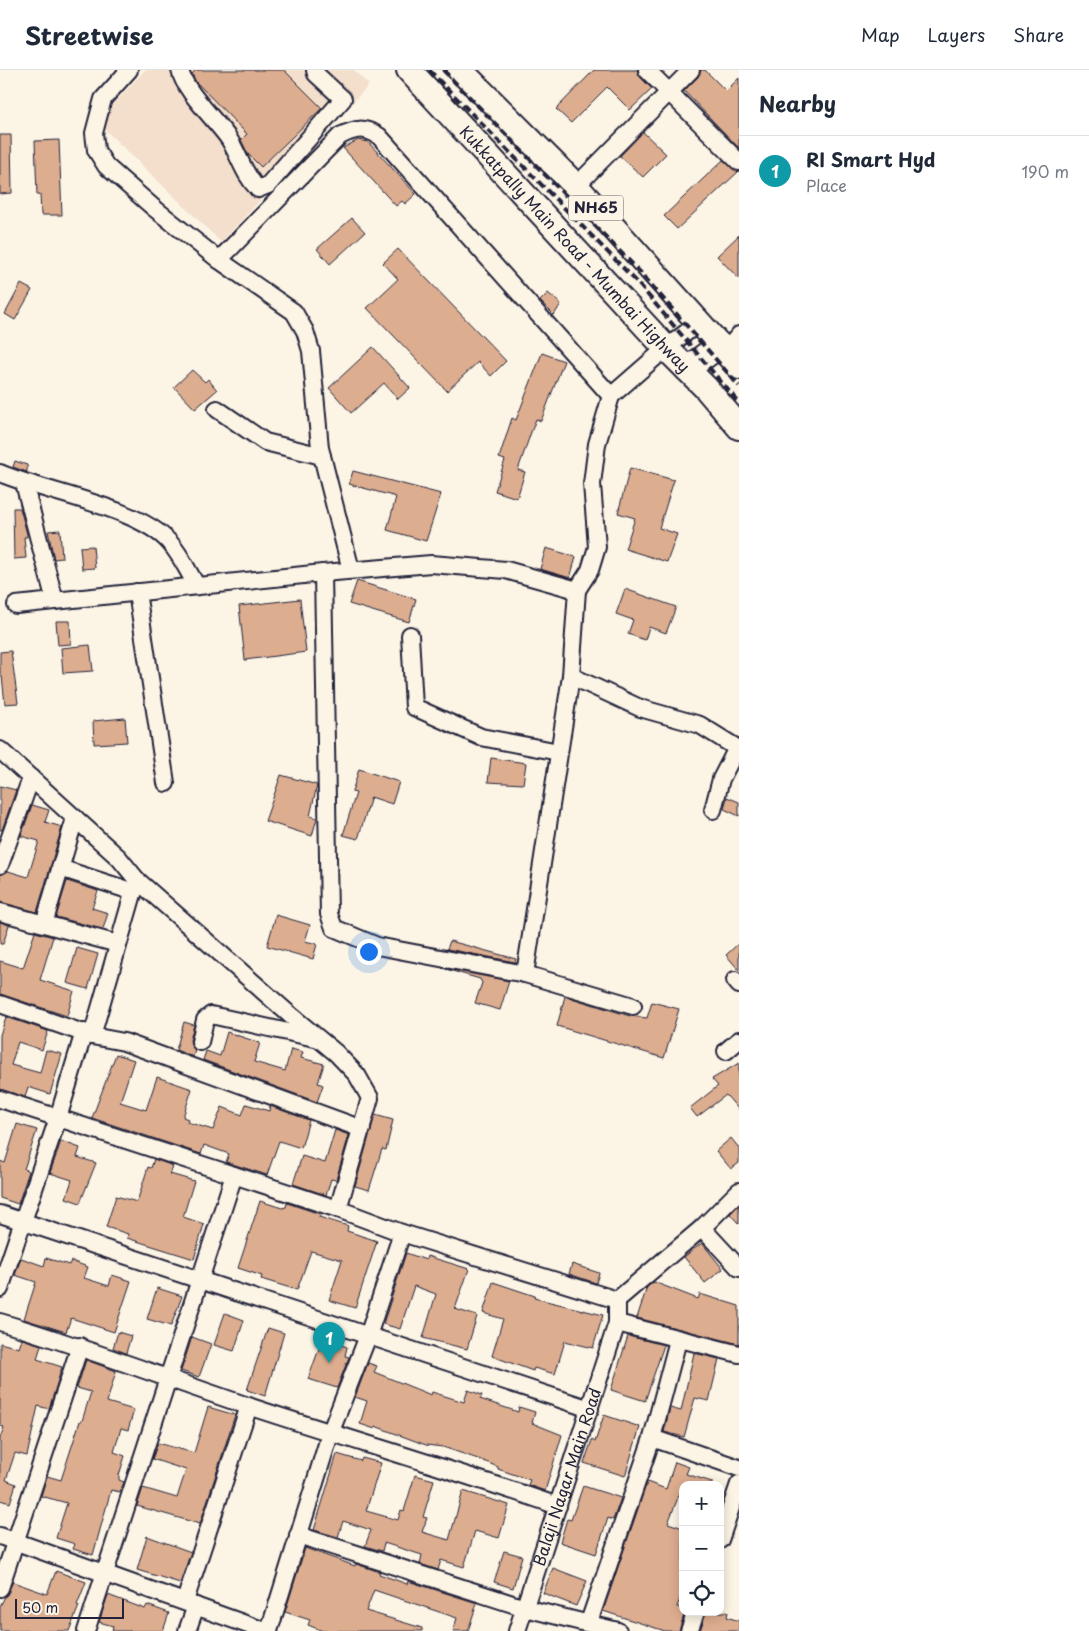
<!DOCTYPE html>
<meta charset="utf-8">
<style>
body{margin:0;font-family:"Playpen Sans",sans-serif;background:#f6f6f7;color:#1f2937}
.controls{position:absolute;right:15px;bottom:15px;display:grid;overflow:hidden;border-radius:10px;box-shadow:0 2px 12px #0003}
.controls button{width:45px;height:45px;display:grid;place-items:center;padding:0;border:0;border-bottom:1px solid #e0e1e3;background:#fff;color:#1f2937;font:25px sans-serif}
.scale{position:absolute;left:15px;bottom:12px;width:109px;box-sizing:border-box;padding-left:5px;border:2px solid #22223b;border-top:0;font-size:14px;line-height:18px;white-space:nowrap;color:#22223b;-webkit-text-stroke:4px #fcf5e5;paint-order:stroke}
.you{position:absolute;left:368px;top:881px;width:18px;height:18px;margin:-12px;border:4px solid #fff;border-radius:50%;background:#1a73e8;box-shadow:0 0 0 8px #1a73e833}
.badge{display:grid;place-items:center;width:32px;height:32px;border-radius:50%;background:#b45309;color:#fff;font-size:16px;font-weight:700}
.pin{position:absolute;translate:-50% -41px;filter:drop-shadow(0 1px 2px #0008)}
.pin::after{content:'';position:absolute;top:26px;width:18px;height:15px;background:inherit;clip-path:polygon(0 0,100% 0,50% 100%)}
.list{margin:0;padding:0;list-style:none}
h2{display:flex;justify-content:space-between;align-items:center;height:65px;margin:0;padding:0 20px;font-size:21px}
h2 small{font-size:16px;font-weight:400;color:#747a83}
.list li{display:grid;grid-template-columns:32px 1fr auto;gap:15px;align-items:center;box-sizing:border-box;height:70px;padding:0 20px;border-top:1px solid #e0e1e3}
.list b{display:block;font-size:19px;white-space:nowrap}
.list p{margin:0;font-size:16px;white-space:nowrap;color:#747a83}
.list em{font-size:16px;font-style:normal;color:#747a83}
.icon{flex:none;width:28px;height:28px;fill:none;stroke:currentColor;stroke-width:2;stroke-linecap:round;stroke-linejoin:round}
.map{position:relative;flex:none;width:739px;height:1561px;overflow:hidden}
header{display:flex;align-items:center;gap:30px;box-sizing:border-box;height:70px;padding:0 25px;background:#fff;border-bottom:1px solid #e0e1e3}
header strong{font-size:24px}
nav{display:flex;gap:28px;margin-inline-start:auto;font-size:18px}
main{display:flex}
aside{flex:1;background:#fff}
.map>svg:first-child{display:block}
</style>
<header>
<strong>Streetwise</strong>
<nav><a>Map</a><a>Layers</a><a>Share</a></nav>
</header>
<main>
<div class="map">
<svg width="739" height="1561" viewBox="0 0 739 1561">
<rect width="100%" height="100%" fill="#fcf5e5"/>
<filter id="ink" filterUnits="userSpaceOnUse"><feTurbulence type="fractalNoise" baseFrequency=".02" numOctaves="2"/><feDisplacementMap in="SourceGraphic" scale="10" xChannelSelector="R" yChannelSelector="G"/><feConvolveMatrix kernelMatrix="1 2 1 2 8 2 1 2 1" color-interpolation-filters="sRGB"/></filter>
<g filter="url(#ink)">
<polygon fill="#f3dfcb" points="145,0 354,0 369,15 221,172 97,52"/>
<g fill="#ddad8f" stroke="#22223b">
<polygon points="196,0 284,0 322,38 261,97 248,84 241,70 247,64 196,12 192,4"/>
<polygon points="594,0 637,0 640,7 652,19 630,40 607,17 571,53 556,39"/>
<polygon points="701,0 705,0 726,21 739,8 739,78 684,21 698,7"/>
<polygon points="643,62 666,84 643,107 620,86"/>
<polygon points="0,65 11,65 12,123 0,124"/>
<polygon points="59,70 62,145 41,145 40,125 37,125 35,71"/>
<polygon points="358,70 368,72 416,124 405,134 402,131 396,136 343,78"/>
<polygon points="723,90 738,102 677,159 664,146"/>
<polygon points="352,148 365,162 330,194 317,179"/>
<polygon points="739,165 739,209 717,186"/>
<polygon points="398,179 506,291 491,306 478,292 447,321 367,238 398,209 383,193"/>
<polygon points="21,214 32,220 15,250 5,244"/>
<polygon points="548,223 561,234 554,245 540,231"/>
<polygon points="373,277 410,318 398,329 384,313 351,343 329,318"/>
<polygon points="542,283 564,291 541,351 536,349 530,365 518,400 525,402 517,428 495,421 505,390 499,388 512,348 516,350"/>
<polygon points="192,300 205,312 208,309 217,320 195,339 174,317"/>
<polygon points="15,391 27,395 27,402 13,397"/>
<polygon points="630,398 674,410 659,458 677,464 667,492 625,479 635,448 618,443"/>
<polygon points="353,401 441,424 426,471 387,460 396,427 349,414"/>
<polygon points="13,438 20,438 27,464 27,467 24,467 26,488 14,489"/>
<polygon points="60,460 62,488 54,489 48,461"/>
<polygon points="93,476 95,498 82,499 80,477"/>
<polygon points="546,478 576,487 570,508 540,499"/>
<polygon points="357,511 416,529 409,552 349,534"/>
<polygon points="625,519 676,537 666,563 649,557 645,570 628,564 633,550 616,544"/>
<polygon points="300,529 306,582 245,590 239,536"/>
<polygon points="56,551 70,551 71,574 58,575"/>
<polygon points="90,575 93,601 63,603 61,578"/>
<polygon points="11,581 18,633 5,634 2,606 0,606 0,582"/>
<polygon points="125,648 127,672 94,674 93,651"/>
<polygon points="491,688 526,693 523,714 488,712"/>
<polygon points="359,699 399,712 392,734 371,727 358,769 343,765 356,723 352,722"/>
<polygon points="281,705 317,715 310,746 317,748 312,766 265,751"/>
<polygon points="0,716 16,720 2,760 0,760"/>
<polygon points="727,727 739,732 739,746 724,739"/>
<polygon points="32,735 49,740 45,752 62,757 37,842 0,832 0,805 8,801 28,807 39,771 21,766"/>
<polygon points="67,811 98,821 92,838 108,843 103,859 56,847"/>
<polygon points="276,845 310,855 305,871 317,874 313,889 267,876"/>
<polygon points="0,852 9,855 3,874 0,874"/>
<polygon points="35,862 53,867 40,910 74,921 67,946 0,924 0,891 23,898"/>
<polygon points="450,871 516,889 515,892 447,879"/>
<polygon points="739,873 739,900 726,885"/>
<polygon points="77,878 98,884 88,919 67,913"/>
<polygon points="442,898 509,911 500,940 475,933 482,913 480,909"/>
<polygon points="565,926 630,946 647,948 652,932 679,939 664,988 557,956"/>
<polygon points="6,947 48,961 42,980 18,972 11,995 40,1003 46,980 62,984 50,1024 28,1017 25,1027 0,1019 0,965"/>
<polygon points="184,952 194,955 190,970 191,975 195,980 193,987 176,980"/>
<polygon points="227,962 260,973 254,992 285,1001 291,979 303,982 301,988 324,994 318,1013 323,1015 317,1032 203,990 206,981 220,986"/>
<polygon points="116,984 134,990 120,1032 146,1040 157,1007 192,1019 183,1047 188,1049 187,1052 213,1060 222,1037 242,1045 246,1034 269,1041 270,1036 309,1050 301,1078 279,1071 267,1105 226,1092 229,1084 204,1075 201,1084 92,1048"/>
<polygon points="739,993 739,1040 726,1025 697,1047 690,1038 718,1016 712,1009"/>
<polygon points="375,1045 393,1050 386,1080 382,1079 369,1120 355,1116"/>
<polygon points="17,1054 37,1060 24,1099 29,1101 18,1134 0,1128 0,1091 5,1093"/>
<polygon points="335,1060 349,1065 336,1110 331,1109 326,1125 293,1114 302,1086 325,1093"/>
<polygon points="731,1068 739,1078 739,1093 731,1099 716,1081"/>
<polygon points="61,1071 80,1078 77,1087 96,1093 80,1133 66,1128 72,1110 50,1103"/>
<polygon points="154,1089 173,1096 170,1104 194,1111 183,1147 204,1154 194,1189 127,1168 128,1164 106,1157 116,1126 137,1132 148,1097 151,1098"/>
<polygon points="260,1131 282,1138 286,1137 287,1133 320,1144 319,1147 348,1156 347,1161 377,1171 355,1238 329,1230 342,1190 311,1181 297,1220 261,1209 262,1206 238,1198"/>
<polygon points="739,1135 739,1154 730,1144"/>
<polygon points="702,1173 723,1199 705,1213 684,1187"/>
<polygon points="406,1183 426,1190 427,1186 469,1199 455,1239 477,1246 467,1279 423,1268 436,1224 414,1216 400,1259 383,1254"/>
<polygon points="21,1188 44,1196 46,1188 69,1195 71,1191 88,1197 84,1208 109,1216 112,1205 131,1211 114,1262 71,1248 66,1262 24,1249 36,1212 15,1205"/>
<polygon points="572,1194 599,1203 596,1213 569,1204"/>
<polygon points="493,1212 535,1226 534,1228 603,1245 593,1278 565,1271 555,1304 534,1298 533,1301 492,1286 503,1249 483,1243"/>
<polygon points="654,1212 698,1229 700,1224 739,1236 739,1274 637,1248 647,1217"/>
<polygon points="157,1218 182,1226 171,1256 147,1249"/>
<polygon points="225,1243 244,1250 234,1281 214,1275"/>
<polygon points="268,1258 284,1263 265,1326 247,1320"/>
<polygon points="118,1262 131,1266 126,1283 113,1278"/>
<polygon points="628,1266 664,1275 645,1331 611,1320"/>
<polygon points="192,1267 211,1274 199,1307 181,1301"/>
<polygon points="323,1268 347,1277 345,1286 349,1287 337,1318 308,1309"/>
<polygon points="22,1269 41,1275 37,1289 62,1297 49,1339 38,1336 27,1386 15,1383 6,1410 16,1414 10,1433 0,1430 0,1368 4,1357 0,1356 0,1273 19,1278"/>
<polygon points="694,1283 719,1289 709,1331 695,1328 684,1367 664,1362 670,1338 681,1341"/>
<polygon points="86,1290 116,1301 107,1332 134,1340 128,1360 121,1358 114,1382 125,1386 119,1405 119,1410 124,1412 120,1422 111,1420 93,1485 73,1479 75,1474 56,1468 67,1433 41,1426 47,1406 61,1410 80,1351 82,1351 91,1322 77,1318"/>
<polygon points="368,1293 377,1296 374,1302 431,1325 432,1322 464,1332 468,1320 482,1325 480,1329 518,1342 519,1337 535,1342 532,1353 562,1365 545,1421 528,1415 530,1410 498,1399 498,1397 481,1390 443,1377 426,1375 375,1356 375,1359 360,1354 367,1331 355,1327"/>
<polygon points="208,1337 235,1345 200,1454 137,1436 143,1418 177,1428 186,1400 152,1389 158,1373 194,1383"/>
<polygon points="604,1345 640,1357 625,1406 584,1393 592,1370 595,1372"/>
<polygon points="337,1384 361,1391 362,1388 381,1393 366,1441 398,1450 401,1440 404,1441 415,1405 434,1410 423,1447 427,1448 422,1462 449,1470 463,1421 509,1435 499,1468 475,1461 464,1497 441,1490 438,1500 420,1494 422,1485 384,1473 382,1481 365,1476 371,1460 343,1451 338,1467 314,1460"/>
<polygon points="675,1392 689,1397 686,1404 712,1412 712,1415 683,1415 668,1453 683,1458 683,1521 677,1537 683,1538 683,1542 685,1542 679,1561 665,1561 603,1541 647,1412 666,1419"/>
<polygon points="583,1416 621,1428 613,1450 608,1448 596,1484 560,1472 567,1449 571,1450"/>
<polygon points="147,1466 191,1482 180,1513 137,1500"/>
<polygon points="305,1478 355,1496 356,1494 380,1502 379,1504 407,1514 408,1511 477,1533 468,1561 453,1561 457,1548 374,1520 366,1541 422,1558 422,1561 323,1561 308,1555 310,1550 285,1542"/>
<polygon points="504,1481 522,1486 513,1518 494,1512"/>
<polygon points="553,1498 587,1511 576,1536 543,1523"/>
<polygon points="56,1501 86,1512 77,1535 79,1536 69,1561 0,1561 0,1536 13,1512 47,1524"/>
<polygon points="108,1525 145,1539 147,1535 169,1543 163,1561 112,1561 113,1556 99,1552"/>
<polygon points="706,1542 728,1542 727,1547 739,1551 739,1561 700,1561"/>
</g>
<g fill="none" stroke-linecap="round" stroke-linejoin="round">
<defs>
<g id="minor">
<polyline points="129,0 103,29 94,63 96,80 106,96 154,138 219,190 294,242 305,261 311,281 320,378 351,500"/>
<path d="M180,0C184,21 216,50 229,69C239,85 244,105 258,119L268,115L343,29L316,4L315,0"/>
<polyline points="647,0 739,92"/>
<polyline points="576,116 691,0"/>
<path d="M219,190L340,66C356,58 364,57 379,66L611,326"/>
<polyline points="726,281 739,265"/>
<polyline points="217,339 265,372 322,386"/>
<path d="M0,403C46,423 139,437 170,473C181,485 188,502 197,516"/>
<polyline points="24,413 55,531"/>
<polyline points="323,503 431,494 506,500 577,520 590,500 597,477 592,414 597,374 611,326 666,278 700,252"/>
<polyline points="137,522 166,713"/>
<polyline points="16,535 323,503 329,844 334,858 377,876 525,904 633,936"/>
<polyline points="410,565 414,637 481,667 559,682"/>
<polyline points="571,606 640,638 700,655 737,678 721,709 713,740"/>
<polyline points="0,680 119,788 137,810 289,944 336,983 357,1005 370,1028 338,1139 402,1163 617,1230"/>
<polyline points="0,795 31,708"/>
<polyline points="60,798 134,822"/>
<polyline points="0,842 118,874"/>
<polyline points="44,854 75,748"/>
<polyline points="525,904 571,606 577,520"/>
<polyline points="735,910 739,915"/>
<polyline points="0,934 92,966 124,972 362,1059"/>
<polyline points="92,966 137,810"/>
<polyline points="200,972 205,950 211,945 315,968"/>
<polyline points="726,981 739,970"/>
<polyline points="0,1029 338,1139"/>
<polyline points="0,1144 590,1339"/>
<polyline points="702,1158 739,1198"/>
<polyline points="0,1219 58,1048 84,962"/>
<path d="M0,1252C84,1277 165,1308 248,1336C351,1370 455,1400 558,1436"/>
<polyline points="617,1253 739,1284"/>
<polyline points="652,1368 739,1398"/>
<polyline points="298,1465 525,1538 618,1561"/>
<polyline points="0,1466 265,1561"/>
<polyline points="720,1470 739,1414"/>
<polyline points="0,1518 80,1276"/>
<polyline points="185,1531 249,1336"/>
<polyline points="589,1552 652,1368 678,1270"/>
<polyline points="86,1561 234,1105"/>
<polyline points="187,1561 196,1536"/>
<polyline points="269,1561 331,1361 368,1266 402,1163"/>
<path id="s1" d="M517,1561L617,1253V1230L702,1158L739,1121"/>
<polyline points="689,1561 696,1542"/>
</g>
<g id="highway">
<path id="s2" d="M409,0L666,278L706,318L739,357"/>
<polyline points="460,0 576,116 739,297"/>
<polyline points="687,299 720,275"/>
</g>
</defs>
<use href="#minor" stroke="#22223b" stroke-width="20"/>
<use href="#highway" stroke="#22223b" stroke-width="28"/>
<use href="#minor" stroke="#fcf5e5" stroke-width="16"/>
<use href="#highway" stroke="#fcf5e5" stroke-width="24"/>
<g stroke="#22223b" stroke-width="4" stroke-dasharray="8 4" stroke-linecap="butt">
<polyline points="429,0 636,211 739,333"/>
<polyline points="443,0 641,203 739,316"/>
</g>
</g>
</g>
<g text-anchor="middle" stroke-width="4" stroke-linejoin="round" paint-order="stroke">
<rect fill="#fcf5e5" stroke="#63616e" stroke-width="1" x="568.5" y="125.5" width="55" height="25" rx="4"/>
<g font-size="15" font-weight="bold" fill="#22223b">
<text x="596" y="143">NH65</text>
</g>
<g font-size="16" fill="#22223b" stroke="#fcf5e5">
<text dy="6" stroke="none"><textPath href="#s2" startOffset="244">Kukkatpally Main Road - Mumbai Highway</textPath></text>
<text dy="6" stroke="none"><textPath href="#s1" startOffset="162">Balaji Nagar Main Road</textPath></text>
</g>
</g>
</svg>
<div class="controls">
<button>+</button>
<button>−</button>
<button><svg class="icon" aria-label="locate" viewBox="0 0 24 24"><circle cx="12" cy="12" r="6"/><path d="M12 2v4M12 18v4M2 12h4M18 12h4"/></svg></button>
</div>
<div class="scale">50 m</div>
<div class="you"></div>
<div class="pin badge" style="left:329px;top:1293px;background:#0f9aa8">1</div>
</div>
<aside>
<h2>Nearby<small></small></h2>
<ul class="list">
<li><span class="badge" style="background:#0f9aa8">1</span><div><b>RI Smart Hyd</b><p>Place</p></div><em>190 m</em></li>
</ul>
</aside>
</main>
